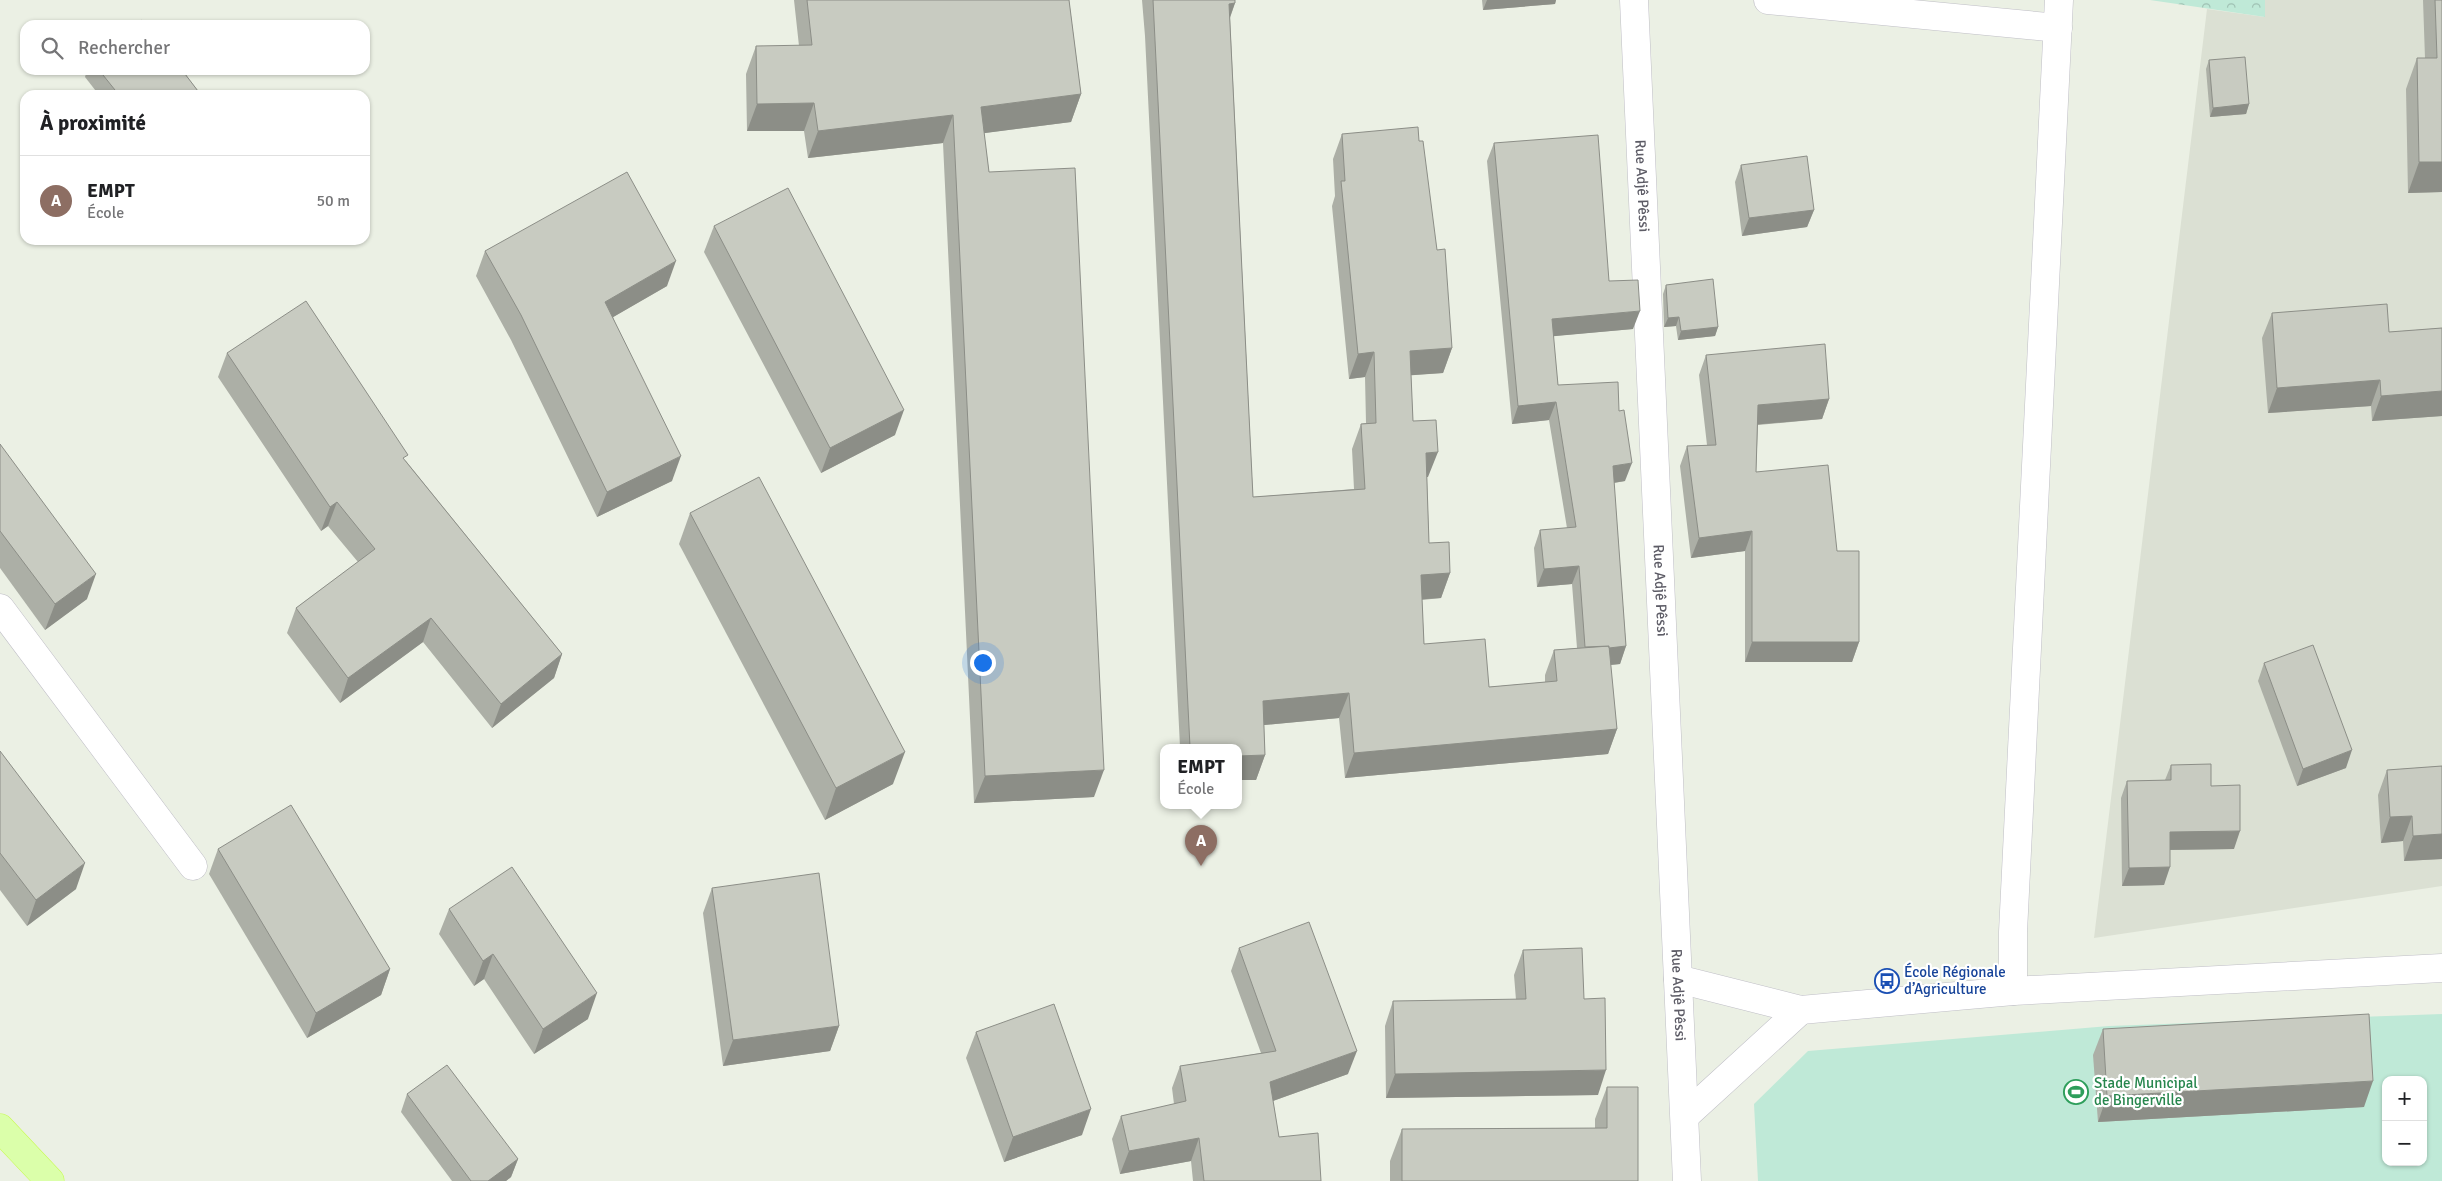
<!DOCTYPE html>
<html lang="fr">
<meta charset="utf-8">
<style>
body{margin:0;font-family:Signika,sans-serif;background:#f2f2f2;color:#202124}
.controls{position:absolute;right:15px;bottom:15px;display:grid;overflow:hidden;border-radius:10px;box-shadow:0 1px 4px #0004}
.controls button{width:45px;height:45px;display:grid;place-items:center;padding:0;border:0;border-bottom:1px solid #e0e0e0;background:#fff;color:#202124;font:25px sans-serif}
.you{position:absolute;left:982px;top:662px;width:18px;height:18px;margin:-12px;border:4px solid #fff;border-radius:50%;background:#1a73e8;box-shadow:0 0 0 8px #1a73e833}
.badge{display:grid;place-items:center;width:32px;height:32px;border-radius:50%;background:#806024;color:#fff;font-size:16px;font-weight:700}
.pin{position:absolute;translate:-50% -41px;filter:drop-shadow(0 1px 2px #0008)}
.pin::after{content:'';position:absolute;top:26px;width:18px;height:15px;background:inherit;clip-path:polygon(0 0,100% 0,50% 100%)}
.popup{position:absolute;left:1160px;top:744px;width:82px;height:65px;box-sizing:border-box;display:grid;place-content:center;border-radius:10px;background:#fff;filter:drop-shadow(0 1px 4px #0005);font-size:16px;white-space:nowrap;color:#757577}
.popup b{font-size:19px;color:#202124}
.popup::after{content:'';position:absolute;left:50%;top:100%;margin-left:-10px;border:10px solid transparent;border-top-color:#fff}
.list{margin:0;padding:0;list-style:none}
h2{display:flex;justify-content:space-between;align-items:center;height:65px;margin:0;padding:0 20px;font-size:21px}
h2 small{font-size:16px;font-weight:400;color:#757577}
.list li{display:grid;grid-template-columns:32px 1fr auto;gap:15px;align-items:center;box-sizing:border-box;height:90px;padding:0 20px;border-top:1px solid #e0e0e0}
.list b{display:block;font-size:19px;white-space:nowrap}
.list p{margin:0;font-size:16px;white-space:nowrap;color:#757577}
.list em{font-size:16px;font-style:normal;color:#757577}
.icon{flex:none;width:28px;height:28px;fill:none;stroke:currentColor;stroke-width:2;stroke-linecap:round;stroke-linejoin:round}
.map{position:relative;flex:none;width:2442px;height:1181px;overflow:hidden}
.search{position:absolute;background:#fff;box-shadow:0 1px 4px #0004;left:20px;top:20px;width:350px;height:55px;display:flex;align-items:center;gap:12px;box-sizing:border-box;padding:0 18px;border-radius:15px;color:#757577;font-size:19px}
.panel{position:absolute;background:#fff;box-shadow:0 1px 4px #0004;left:20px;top:90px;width:350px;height:155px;border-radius:15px}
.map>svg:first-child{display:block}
</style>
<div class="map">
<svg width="2442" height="1181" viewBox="0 0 2442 1181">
<defs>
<pattern id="park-crowns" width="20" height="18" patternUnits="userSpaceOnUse" patternTransform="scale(1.25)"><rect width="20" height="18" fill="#bfe9d7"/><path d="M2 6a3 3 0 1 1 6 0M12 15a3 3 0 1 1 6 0" fill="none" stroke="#9ec0b2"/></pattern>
</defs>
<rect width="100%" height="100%" fill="#ebf0e4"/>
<polygon fill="#dbe0d3" points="2265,0 2442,0 2442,886 2094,938 2207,9 2265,17"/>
<polygon fill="url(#park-crowns)" points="2150,0 2265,0 2265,17"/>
<path fill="#bfe9d7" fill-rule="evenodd" d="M2442,1014V1181H1758L1754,1104L1808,1051L2109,1026ZM2386,1080H2423V1162H2386Z"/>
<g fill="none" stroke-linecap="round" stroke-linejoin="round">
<defs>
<g id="minor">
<path id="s1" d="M1634,0L1687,1181"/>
<polyline points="1768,0 2058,28"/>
<polyline points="0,608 193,866"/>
<polyline points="1678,979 1801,1010 2013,991 2442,968"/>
<polyline points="2013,991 2013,932 2059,0"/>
<polyline points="1685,1116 1801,1010"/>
</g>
<polyline id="major" points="0,1128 50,1181"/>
</defs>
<use href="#minor" stroke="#bfbec6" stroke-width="29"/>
<use href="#major" stroke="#c8fb52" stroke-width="29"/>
<use href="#minor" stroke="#fff" stroke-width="28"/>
<use href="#major" stroke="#dbffaa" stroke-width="28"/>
</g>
<g fill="#acafa6">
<polygon points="794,0 1069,0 1081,94 1071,122 984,133 989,172 1094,797 974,803 943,143 808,158 804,131 747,131 746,74 756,46 799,46"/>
<polygon points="1142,0 1235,0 1235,3 1230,18 1253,497 1354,489 1352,449 1361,424 1366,423 1365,377 1349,379 1332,206 1335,196 1333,159 1342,134 1419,141 1452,348 1443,373 1411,375 1413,421 1428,477 1427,477 1429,543 1450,573 1441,598 1422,600 1424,644 1489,687 1545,682 1545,675 1554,650 1577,648 1572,584 1537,587 1534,548 1540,530 1567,528 1549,420 1512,424 1487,161 1494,143 1609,281 1633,329 1553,336 1558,385 1619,411 1625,481 1614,483 1626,646 1620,664 1610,665 1617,729 1608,754 1345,778 1339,718 1264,725 1265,755 1256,780 1238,780 1238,747 1180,747 1145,36"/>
<polygon points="1482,0 1556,0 1555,4 1483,10"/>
<polygon points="2423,0 2442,0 2442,192 2408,193 2406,89 2417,58 2425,58"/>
<polygon points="2209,60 2249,104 2246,114 2210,117 2206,69"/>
<polygon points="87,70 182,70 201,95 99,95 85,77"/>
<polygon points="1741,165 1814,210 1807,227 1742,236 1735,182"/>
<polygon points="714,226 895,435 821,473 704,252"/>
<polygon points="485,251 667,286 613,317 672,481 597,517 511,340 476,276"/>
<polygon points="1666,285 1718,327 1715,336 1678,340 1676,326 1664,327 1663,294"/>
<polygon points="2272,313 2389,332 2442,328 2442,416 2372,421 2371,406 2268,413 2262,338"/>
<polygon points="227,353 406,461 562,654 554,678 492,728 423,642 340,703 287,633 296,608 358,562 328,526 321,531 218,377"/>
<polygon points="1706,355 1829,399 1822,419 1758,425 1756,472 1837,551 1859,642 1852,662 1745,662 1745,551 1691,558 1680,466 1687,446 1707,445 1699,375"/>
<polygon points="0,444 87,599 45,630 0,568"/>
<polygon points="690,513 893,784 825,820 679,544"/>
<polygon points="2264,663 2346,768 2297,786 2258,681"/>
<polygon points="0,751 76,889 27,926 0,890"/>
<polygon points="2171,765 2211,786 2234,849 2170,850 2164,885 2122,886 2121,798 2127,781 2165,780"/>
<polygon points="2442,766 2442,859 2404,861 2403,841 2381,843 2378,795 2387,770"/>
<polygon points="218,849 390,969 381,995 307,1038 209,874"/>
<polygon points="712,888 839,1026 830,1051 723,1066 703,913"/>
<polygon points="449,909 588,1019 534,1054 484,979 474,986 439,934"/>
<polygon points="1239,948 1348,1074 1273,1101 1279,1137 1321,1181 1193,1181 1191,1161 1120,1174 1112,1139 1121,1116 1174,1104 1172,1088 1180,1066 1261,1053 1231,971"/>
<polygon points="1523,950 1584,999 1598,1095 1386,1098 1385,1026 1393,1001 1516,1000 1514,975"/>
<polygon points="2103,1029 2364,1107 2098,1122 2093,1055"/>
<polygon points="976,1032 1082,1135 1004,1162 966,1058"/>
<polygon points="1607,1087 1638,1181 1390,1181 1390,1161 1402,1129 1595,1128 1595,1119"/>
<polygon points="407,1094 518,1159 511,1177 506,1181 452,1181 401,1112"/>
</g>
<g fill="#8c8e87">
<polygon points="1487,0 1556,0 1555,4 1483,10"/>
<polygon points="1235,3 1226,28 1229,4"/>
<polygon points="1081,94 1071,122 970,135 981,107"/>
<polygon points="814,103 804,131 747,131 757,104"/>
<polygon points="2249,104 2246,114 2210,117 2213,108"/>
<polygon points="953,115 943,143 808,158 818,131"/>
<polygon points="2419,162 2442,162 2442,192 2408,193"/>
<polygon points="1814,210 1807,227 1742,236 1749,218"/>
<polygon points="676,261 667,286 596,327 605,302"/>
<polygon points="1640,311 1633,329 1545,337 1552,319"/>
<polygon points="1679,317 1676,326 1664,327 1668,318"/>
<polygon points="1718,327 1715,336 1678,340 1681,331"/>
<polygon points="1452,348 1443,373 1401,376 1410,351"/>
<polygon points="1374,352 1365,377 1349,379 1358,354"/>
<polygon points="2380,380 2371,406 2268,413 2277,388"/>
<polygon points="2442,391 2442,416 2372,421 2381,396"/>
<polygon points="1829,399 1822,419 1751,425 1758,405"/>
<polygon points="1556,402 1549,420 1512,424 1518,406"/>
<polygon points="904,410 895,435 821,473 830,448"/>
<polygon points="1438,452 1428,477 1417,478 1426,453"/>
<polygon points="681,456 672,481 597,517 607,492"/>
<polygon points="1632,463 1625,481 1606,484 1613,466"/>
<polygon points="337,502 328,526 321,531 330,507"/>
<polygon points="1752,531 1745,551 1691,558 1699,538"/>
<polygon points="1579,566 1572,584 1537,587 1544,569"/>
<polygon points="1450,573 1441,598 1412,600 1421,575"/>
<polygon points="96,574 87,599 45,630 55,604"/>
<polygon points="431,618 423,642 340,703 348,678"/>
<polygon points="1752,642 1859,642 1852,662 1745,662"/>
<polygon points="1626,646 1620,664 1579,668 1585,650"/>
<polygon points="562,654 554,678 492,728 501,704"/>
<polygon points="1349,693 1339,718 1254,726 1263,701"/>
<polygon points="1617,729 1608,754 1345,778 1354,753"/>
<polygon points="2352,750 2346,768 2297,786 2303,769"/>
<polygon points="905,752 893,784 825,820 836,788"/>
<polygon points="1265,755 1256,780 1238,780 1238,756"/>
<polygon points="1104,770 1094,797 974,803 985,776"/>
<polygon points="2412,816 2403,841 2381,843 2390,817"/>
<polygon points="2240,831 2234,849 2163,850 2170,832"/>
<polygon points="2442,834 2442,859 2404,861 2413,836"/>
<polygon points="85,863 76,889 27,926 36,900"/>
<polygon points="2170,867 2164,885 2122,886 2129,868"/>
<polygon points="493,954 484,979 474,986 483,961"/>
<polygon points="390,969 381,995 307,1038 316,1013"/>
<polygon points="597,993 588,1019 534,1054 543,1029"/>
<polygon points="839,1026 830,1051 723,1066 733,1040"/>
<polygon points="1357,1051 1348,1074 1262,1105 1270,1082"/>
<polygon points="1606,1070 1598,1095 1386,1098 1395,1074"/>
<polygon points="2373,1081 2364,1107 2098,1122 2107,1096"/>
<polygon points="1091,1109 1082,1135 1004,1162 1013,1137"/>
<polygon points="1199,1138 1191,1161 1120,1174 1129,1151"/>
<polygon points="518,1159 511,1177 506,1181 488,1181"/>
</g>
<g fill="#c8cbc1" stroke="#8c8e87">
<polygon points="807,0 1069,0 1081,94 981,107 989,172 1075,168 1104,770 985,776 953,115 818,131 814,103 757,104 756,46 812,45"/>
<polygon points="1153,0 1235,0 1235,3 1229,4 1253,497 1365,489 1361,424 1376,423 1374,352 1358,354 1341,181 1345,181 1342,134 1418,127 1419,141 1423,141 1437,250 1445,249 1452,348 1410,351 1413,421 1436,420 1438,452 1426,453 1429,543 1449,542 1450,573 1421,575 1424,644 1485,639 1489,687 1557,681 1554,650 1609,646 1617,729 1354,753 1349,693 1263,701 1265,755 1238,756 1238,747 1190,747"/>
<polygon points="2435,0 2442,0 2442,162 2419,162 2417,58 2437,58"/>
<polygon points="142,20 146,25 136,25"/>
<polygon points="2245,57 2249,104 2213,108 2209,60"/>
<polygon points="99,70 182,70 201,95 119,95"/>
<polygon points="1598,135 1609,281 1638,280 1640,311 1552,319 1558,385 1618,382 1619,411 1624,410 1632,463 1613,466 1626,646 1609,648 1609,646 1585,647 1579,566 1544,569 1540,530 1576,527 1556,402 1518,406 1494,143"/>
<polygon points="1807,156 1814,210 1749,218 1741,165"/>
<polygon points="627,172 676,261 605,302 681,456 607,492 521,315 485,251"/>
<polygon points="788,188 904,410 830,448 714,226"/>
<polygon points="1713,279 1718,327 1681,331 1679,317 1668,318 1666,285"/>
<polygon points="306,301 408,455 403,458 562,654 501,704 431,618 348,678 296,608 375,549 337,502 330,507 227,353"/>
<polygon points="2387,304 2389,332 2442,328 2442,391 2381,396 2380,380 2277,388 2272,313"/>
<polygon points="1825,344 1829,399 1758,405 1756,472 1828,465 1837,551 1859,551 1859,642 1752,642 1752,531 1699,538 1687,446 1716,445 1706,355"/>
<polygon points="0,444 96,574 55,604 0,531"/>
<polygon points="759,477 905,752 836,788 690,513"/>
<polygon points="2313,645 2352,750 2303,769 2264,663"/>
<polygon points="0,751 85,863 36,900 0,853"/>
<polygon points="2211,764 2211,786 2240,785 2240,831 2170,832 2170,867 2129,868 2127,781 2171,780 2171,765"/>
<polygon points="2442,766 2442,834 2413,836 2412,816 2390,817 2387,770"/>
<polygon points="291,805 390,969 316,1013 218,849"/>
<polygon points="512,867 597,993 543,1029 493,954 483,961 449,909"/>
<polygon points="819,873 839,1026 733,1040 712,888"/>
<polygon points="1309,922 1357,1051 1270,1082 1279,1137 1318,1133 1321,1181 1204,1181 1199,1138 1129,1151 1121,1116 1186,1101 1180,1066 1276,1051 1239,948"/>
<polygon points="1582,948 1584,999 1605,998 1606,1070 1395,1074 1393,1001 1526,999 1523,950"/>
<polygon points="1054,1004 1091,1109 1013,1137 976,1032"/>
<polygon points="2369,1014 2373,1081 2107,1096 2103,1029"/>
<polygon points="447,1065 518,1159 488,1181 471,1181 407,1094"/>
<polygon points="1607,1087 1638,1087 1638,1181 1402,1181 1402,1129 1607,1128"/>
</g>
<defs>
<symbol id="bus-ring" viewBox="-11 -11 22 22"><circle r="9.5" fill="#fff" stroke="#1a4fb4" stroke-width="1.5"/><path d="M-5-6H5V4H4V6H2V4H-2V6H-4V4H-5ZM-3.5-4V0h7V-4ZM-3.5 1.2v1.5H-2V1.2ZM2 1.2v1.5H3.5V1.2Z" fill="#1a4fb4"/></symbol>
<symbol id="stadium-ring" viewBox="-11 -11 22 22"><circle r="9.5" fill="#fff" stroke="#2e9e5b" stroke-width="1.5"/><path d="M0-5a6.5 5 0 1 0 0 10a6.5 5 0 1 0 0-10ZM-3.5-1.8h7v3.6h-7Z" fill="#2e9e5b"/></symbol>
</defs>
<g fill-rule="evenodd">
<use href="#bus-ring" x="1873" y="967" width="28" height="28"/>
<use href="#stadium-ring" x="2062" y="1078" width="28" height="28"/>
</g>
<g text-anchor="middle" stroke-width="4.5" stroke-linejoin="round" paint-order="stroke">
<g font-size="15" fill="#5d5c66" stroke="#fff">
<text dy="5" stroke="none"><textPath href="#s1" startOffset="186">Rue Adjê Pêssi</textPath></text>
<text dy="5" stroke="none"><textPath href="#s1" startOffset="591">Rue Adjê Pêssi</textPath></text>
<text dy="5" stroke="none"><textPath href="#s1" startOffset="996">Rue Adjê Pêssi</textPath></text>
</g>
<g font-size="15" fill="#164399" stroke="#fff" text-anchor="start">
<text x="1904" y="977">École Régionale<tspan x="1904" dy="17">d’Agriculture</tspan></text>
</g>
<g font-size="15" fill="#27864d" stroke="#fff" text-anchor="start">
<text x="2094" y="1088">Stade Municipal<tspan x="2094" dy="17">de Bingerville</tspan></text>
</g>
</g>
</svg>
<div class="controls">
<button>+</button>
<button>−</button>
</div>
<div class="you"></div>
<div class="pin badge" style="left:1201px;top:866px;background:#8d6e63">A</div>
<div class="popup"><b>EMPT</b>École</div>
<div class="search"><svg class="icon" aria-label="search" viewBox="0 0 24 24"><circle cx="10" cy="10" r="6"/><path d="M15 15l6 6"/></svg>Rechercher</div>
<section class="panel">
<h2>À proximité<small></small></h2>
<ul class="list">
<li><span class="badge" style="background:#8d6e63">A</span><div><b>EMPT</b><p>École</p></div><em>50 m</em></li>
</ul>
</section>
</div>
